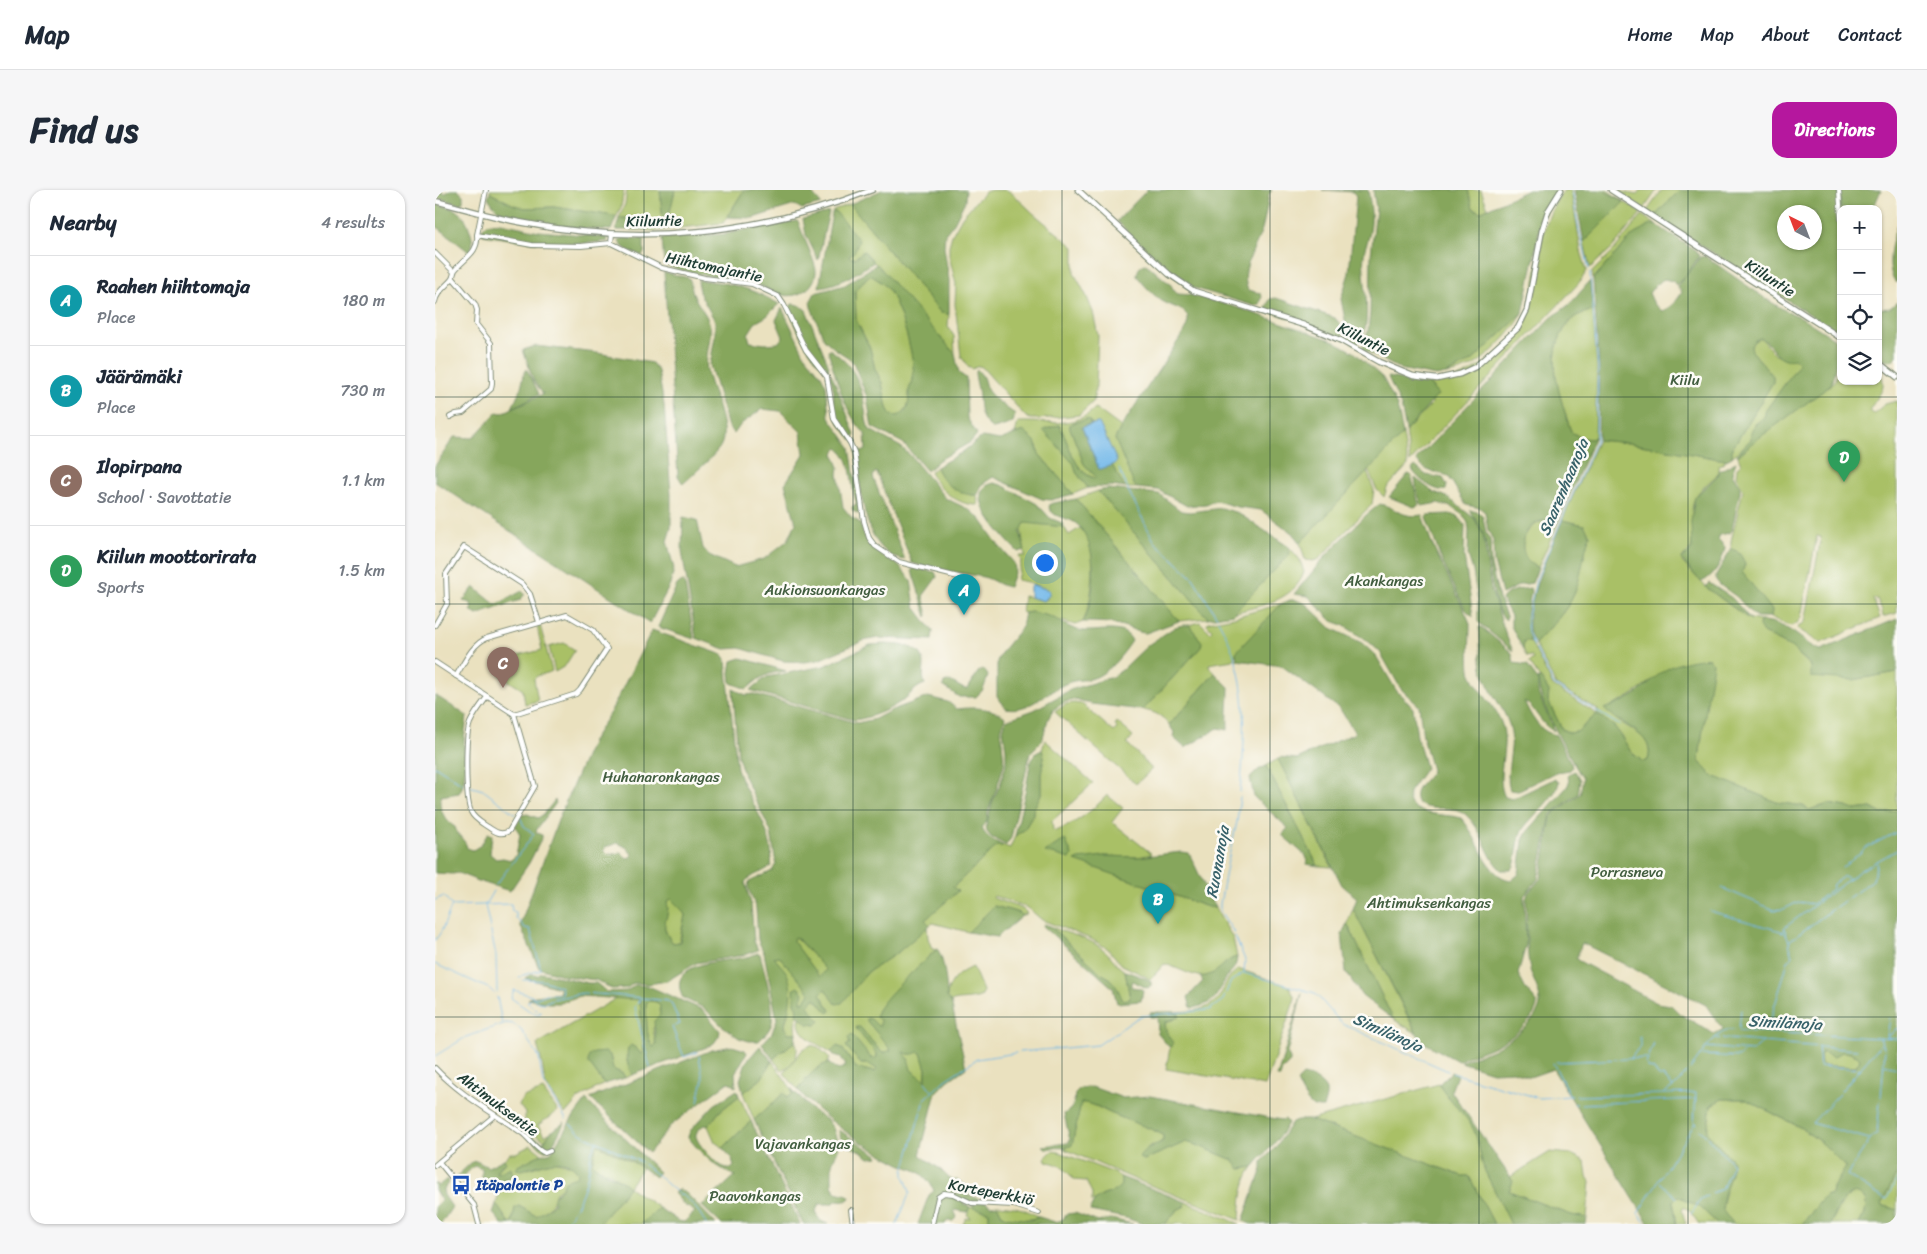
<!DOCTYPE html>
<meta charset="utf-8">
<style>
body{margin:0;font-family:Sriracha,sans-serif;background:#f6f6f7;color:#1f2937}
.controls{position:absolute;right:15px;top:15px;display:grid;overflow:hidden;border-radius:10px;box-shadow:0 1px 4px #0004}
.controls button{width:45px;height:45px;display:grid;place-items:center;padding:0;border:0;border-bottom:1px solid #e0e1e3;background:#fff;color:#1f2937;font:25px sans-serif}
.compass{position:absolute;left:1342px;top:15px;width:45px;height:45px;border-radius:50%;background:#fff;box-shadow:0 1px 4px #0004;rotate:318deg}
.you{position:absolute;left:609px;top:372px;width:18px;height:18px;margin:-12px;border:4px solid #fff;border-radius:50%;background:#1a73e8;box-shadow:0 0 0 8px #1a73e833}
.badge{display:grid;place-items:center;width:32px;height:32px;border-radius:50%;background:#b5179e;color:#fff;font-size:16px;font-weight:700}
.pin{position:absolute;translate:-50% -41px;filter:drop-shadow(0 1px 2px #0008)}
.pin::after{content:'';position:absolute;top:26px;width:18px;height:15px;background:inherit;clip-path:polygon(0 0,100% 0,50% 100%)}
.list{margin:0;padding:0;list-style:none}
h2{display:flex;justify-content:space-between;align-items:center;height:65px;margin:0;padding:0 20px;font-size:21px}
h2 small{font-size:16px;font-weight:400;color:#747a83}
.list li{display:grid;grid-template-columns:32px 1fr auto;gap:15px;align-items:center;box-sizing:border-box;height:90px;padding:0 20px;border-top:1px solid #e0e1e3}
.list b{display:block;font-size:19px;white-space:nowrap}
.list p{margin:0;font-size:16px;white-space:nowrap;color:#747a83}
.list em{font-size:16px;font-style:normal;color:#747a83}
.icon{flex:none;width:28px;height:28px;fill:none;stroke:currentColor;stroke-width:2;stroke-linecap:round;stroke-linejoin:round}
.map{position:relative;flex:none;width:1462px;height:1034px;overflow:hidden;border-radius:15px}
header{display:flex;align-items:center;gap:30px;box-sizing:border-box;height:70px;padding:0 25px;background:#fff;border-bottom:1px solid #e0e1e3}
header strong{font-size:24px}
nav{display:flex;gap:28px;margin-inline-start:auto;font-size:18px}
.intro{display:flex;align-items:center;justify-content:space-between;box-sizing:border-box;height:120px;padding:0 30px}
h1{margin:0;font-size:35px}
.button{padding:12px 22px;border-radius:15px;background:#b5179e;color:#fff;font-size:18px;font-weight:700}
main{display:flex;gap:30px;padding:0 30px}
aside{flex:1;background:#fff;border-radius:15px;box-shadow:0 1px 4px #0004}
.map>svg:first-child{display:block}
</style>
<header>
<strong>Map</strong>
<nav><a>Home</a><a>Map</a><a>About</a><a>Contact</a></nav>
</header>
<div class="intro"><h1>Find us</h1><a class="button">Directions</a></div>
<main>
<aside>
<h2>Nearby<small>4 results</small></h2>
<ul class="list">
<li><span class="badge" style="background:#0f9aa8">A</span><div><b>Raahen hiihtomaja</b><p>Place</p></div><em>180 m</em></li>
<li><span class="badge" style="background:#0f9aa8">B</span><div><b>Jäärämäki</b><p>Place</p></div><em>730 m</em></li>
<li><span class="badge" style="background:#8d6e63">C</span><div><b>Ilopirpana</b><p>School · Savottatie</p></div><em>1.1 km</em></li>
<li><span class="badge" style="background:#2e9e5b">D</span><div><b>Kiilun moottorirata</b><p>Sports</p></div><em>1.5 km</em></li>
</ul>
</aside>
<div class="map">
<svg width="1462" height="1034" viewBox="0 0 1462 1034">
<rect width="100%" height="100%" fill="#fdfcf7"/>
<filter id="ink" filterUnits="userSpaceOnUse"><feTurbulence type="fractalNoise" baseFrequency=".02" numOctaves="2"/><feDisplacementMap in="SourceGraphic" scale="10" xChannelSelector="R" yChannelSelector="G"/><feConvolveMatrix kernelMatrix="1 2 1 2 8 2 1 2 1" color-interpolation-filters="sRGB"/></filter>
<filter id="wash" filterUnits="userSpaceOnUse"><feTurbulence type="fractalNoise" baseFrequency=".0096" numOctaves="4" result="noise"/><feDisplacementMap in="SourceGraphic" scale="20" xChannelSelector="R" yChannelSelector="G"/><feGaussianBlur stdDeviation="1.12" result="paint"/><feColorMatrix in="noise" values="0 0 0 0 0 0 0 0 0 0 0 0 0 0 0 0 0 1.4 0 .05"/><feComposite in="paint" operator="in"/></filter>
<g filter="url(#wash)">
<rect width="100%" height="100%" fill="#eae1bf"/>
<g fill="#a9c066" stroke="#647e4d">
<polygon points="55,0 189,0 186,17 181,28 180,26 119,17 90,18 79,15 55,3"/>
<polygon points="192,0 225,0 228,33 231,38 240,0 309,0 288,33 220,41 212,40 213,33 211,28 184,28 190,14"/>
<polygon points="556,0 572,0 578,4 598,23 639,57 639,83 651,105 658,122 663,146 661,196 658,212 644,225 605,229 596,229 591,227 547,177 544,176 537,179 533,177 526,166 520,114 521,94 514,66 514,56 517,45 527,27 541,11 550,2"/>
<polygon points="1033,0 1046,0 1053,18 1045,22 1038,18"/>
<path d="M1129,0H1136L1146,61L1152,81L1143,94L975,272L971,241L997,214L998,198L994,194C1020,192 1040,182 1059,165C1069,157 1079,148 1087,138C1095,127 1097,111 1099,98C1104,64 1107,28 1129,0Z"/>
<polygon points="1168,0 1172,0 1206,23 1177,58 1155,78 1149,52 1189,12"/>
<polygon points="1181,0 1201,5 1206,0 1222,0 1209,19"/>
<polygon points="1227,0 1245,0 1220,26 1212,21"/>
<polygon points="415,14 506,123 514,124 513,137 519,146 520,164 429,61 420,68 416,68 413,66 416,63 400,22 397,23 398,20"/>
<polygon points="1207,25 1223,36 1215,34 1197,46 1158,89 1157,82 1179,60"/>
<path d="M435,85C441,88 449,94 453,99C464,114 482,171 478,189C478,193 475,196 474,200C473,213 476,217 463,226L456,225L452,218L447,193L440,179L435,158L421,130L420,101C426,96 428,90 435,85Z"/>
<path d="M1158,120L1162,178L1160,246L1157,249L1147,248L1136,242C1126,208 1107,164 1134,133C1139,125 1149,123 1158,120Z"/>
<path d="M1088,123C1080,139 1053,168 1037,176C1029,180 1020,183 1011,184L1037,171Z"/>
<path d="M1325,148C1332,152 1333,159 1339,163C1346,168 1356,166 1363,172L1362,177L1331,220L1330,227L1320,234L1317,249L1297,267V259L1338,192V186L1317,161L1316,156L1319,151Z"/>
<path d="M1406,166V191H1443L1445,183C1454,199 1441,207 1434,221L1438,224L1450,214L1462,211V423L1448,427L1447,420L1442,409H1438L1445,428L1386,453L1380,450L1362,438L1370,432L1386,347L1382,346L1366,427L1362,433L1356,436L1345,432L1336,427L1337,420L1308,385L1307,382L1310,375L1296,359V351L1308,300L1301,286L1302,277L1306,274L1303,266L1317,253L1396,195L1400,190Z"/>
<path d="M660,218L686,237L680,249L702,298H690L688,296L677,275L682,271L664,233L656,234V232L645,231L635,234V238L649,274L661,287L660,288C639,283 634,252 624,235L609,240L639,274L641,282L653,298L638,304L604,264L602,255L588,241L580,244L583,232C608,231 642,239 660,218Z"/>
<polygon points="968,244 973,275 952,298 949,307 942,300 933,280"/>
<path d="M1163,250L1194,253L1291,270L1289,273L1284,275V283C1277,290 1266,298 1261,306C1250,324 1268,356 1248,366L1247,372L1272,398L1312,428L1325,431L1324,434L1328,443L1356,457L1376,476L1418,490L1462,482V620L1447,624L1436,618L1420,620L1411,617L1394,614L1374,620L1368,616L1341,612L1275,585L1264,571L1271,514L1219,488C1204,502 1189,511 1169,519C1174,523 1179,528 1185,532C1199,541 1220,550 1213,570L1208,572L1196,562L1184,542L1162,524L1142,542L1134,543L1127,539L1113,511L1114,501L1094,472L1098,469L1096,466L1092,467L1088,459L1089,451L1092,450L1096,452L1118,496L1162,524L1163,520L1121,495L1100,454C1114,438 1132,422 1140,402C1147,383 1148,364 1155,345L1149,335L1127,330Z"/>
<path d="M501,277L503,282L536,305H542L543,315C524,316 502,299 495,282Z"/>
<polygon points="932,282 939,300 937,314 884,369 878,371 870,370 865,353"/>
<polygon points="663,301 773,428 744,431 641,309"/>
<path d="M1116,330L1123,332L1103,378C1076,367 1087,331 1116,330Z"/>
<path d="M592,332L629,337L634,345L645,338C665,355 658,411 648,432L640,435L597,422L587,423L589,406L609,411L612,409L614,400L592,392L582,390L586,371L584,366H590L586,338Z"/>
<path d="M854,357L865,370L869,382C860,411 823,416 798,423L854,365Z"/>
<path d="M846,414L802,462L798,470L774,474V476L780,483L734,535C727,525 720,522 708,520L766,457V452L754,435L765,432L775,442L777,440L772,434L773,432L799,427Z"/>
<path d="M105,435L117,481C110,485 104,483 99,489L103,511L90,514L88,500L66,486L62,477L66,470L107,460L102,436Z"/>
<polygon points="129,453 140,460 130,476 120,482 114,457"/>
<polygon points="639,513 647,514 679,542 682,538 680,535 682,532 698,546 692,553 717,579 701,594 620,522 631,514"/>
<path d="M610,550L658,593L617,631L618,640L621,641C640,634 659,620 672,605L688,618L677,632L717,664L703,667L669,666L641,671L773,717L780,718L798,748L802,767C793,769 790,777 783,782C766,794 746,778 729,774L715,790L710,786L687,775L672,758L656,749L607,730L593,718L559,706L558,708L588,719L592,723L587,726L585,723L559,716L533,742L498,733L495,735L490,730L523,701L517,698L562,656L566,657L567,655L575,658L580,646L589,640L598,625V620L606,604V584L609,567L607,560Z"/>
<polygon points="843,569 897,677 883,676 831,576"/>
<path d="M236,709L247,720L250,725L244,752L238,753C221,731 236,732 232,712Z"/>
<polygon points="918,719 981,843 958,829 912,733"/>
<path d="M615,736C633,745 655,747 670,761C678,767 681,776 690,781L695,809L690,810L687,809L673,787L667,784Z"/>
<path d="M492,737L493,748L497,759H502L461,798L442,821L446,833L445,836H443L436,829L432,831L457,860L449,863L446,862L425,837L422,840L442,864V866L439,869L436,868L415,853L411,856L426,874H433L443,879L440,882L421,878L407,858L402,856L396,862C384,855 359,844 365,828L381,835L385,830L373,818V816L380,808L393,823L396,820L385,804L390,799L401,813L412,806L433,782L462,763Z"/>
<polygon points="359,746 392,780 385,787 358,751"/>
<polygon points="344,766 376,803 369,812 366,812 361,824 363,825 360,833 361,843 353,843 349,837 353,824 338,767"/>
<path d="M538,777L548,801L547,806C537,811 525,808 516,812L512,807C513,792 523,782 538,777Z"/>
<path d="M803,779L854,796L860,808L830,896L731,879L735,858L738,853L731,841L730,832L740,829L741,823L724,824L723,822C742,821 770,825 783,808C788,803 788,797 792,791C794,786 799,783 803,779Z"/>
<polygon points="182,808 205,810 209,862 206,864 201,858 191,866 193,875 197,885 190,888 188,884 178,879 175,865 153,872 169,894 143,909 130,924 110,894 107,873 102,854"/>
<path d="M215,811L222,812L225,816V825L218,839L221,855L218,857C210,848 212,825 211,812Z"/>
<path d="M360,851C366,862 358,877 346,880L338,869Z"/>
<path d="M376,855L383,857L395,868L393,873C380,877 371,889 363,900L349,883L368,859Z"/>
<polygon points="483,861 486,863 491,879 490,892 476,881 467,863 468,862 475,864"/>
<polygon points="1409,861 1422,866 1425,869 1424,873 1418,877 1386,875 1385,867 1386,863"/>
<polygon points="337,871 356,898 358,904 352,907 349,903 319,930 308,903 326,889"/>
<path d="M1004,894C1012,910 1027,920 1036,935C1045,949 1044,966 1050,981L1076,1034H1059L1034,986H1027L876,930Z"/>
<polygon points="108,900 123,921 103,935 109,946 116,942 110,951 97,942 90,933 90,923 84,915 88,907"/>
<polygon points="304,906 316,931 288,958 280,952 273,936 285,921"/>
<polygon points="1287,909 1310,909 1366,938 1388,954 1412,978 1398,997 1397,1004 1390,1006 1367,1034 1299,1034 1289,1023 1287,1017 1291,1001 1272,943 1276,915"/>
<path d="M646,912C659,913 668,921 680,925C696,932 712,936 728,945V950L723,954L714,956L709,970L751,952L762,955L798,970L805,979L818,977C807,991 806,1013 805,1030L699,989L629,959L637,955Z"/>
<path d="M96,955L107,964L83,976L94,979L118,971L139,976L143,982L141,987L121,1002C118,1015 113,1021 101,1026L84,1016L80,1018L77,1032L74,1033L61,1014L65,999L63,994L65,991L71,989L61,981L70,973L69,969L75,963H81Z"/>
<polygon points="164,955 207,977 194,997 224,1018 206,1034 164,1034 194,997 175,983 161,978 157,973 161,957"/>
<path d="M617,961L624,962L679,983L686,987V995L682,1001L668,1005L657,1012V1003L651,991L639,990C632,980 624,973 612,972L610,968Z"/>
<polygon points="1115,962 1136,964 1150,971 1152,987 1155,991 1152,1028 1136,1025 1074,1001 1078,991 1075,987"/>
<polygon points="1462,983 1462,1020 1446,1015"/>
<polygon points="1419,1003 1424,1004 1431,1011 1430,1023 1424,1034 1395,1034 1411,1007"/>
<polygon points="1243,1006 1265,1017 1283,1034 1264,1034 1254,1020 1249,1017 1247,1021 1251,1034 1242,1034 1238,1010"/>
<polygon points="751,1012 805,1034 730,1034 742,1020 750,1016"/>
<path d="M562,1015C578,1016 590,1018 604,1027C596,1030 575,1031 568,1025C565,1023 564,1018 562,1015Z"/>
<polygon points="535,1017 554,1022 554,1033 528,1034 531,1028 534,1029 535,1027 532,1025"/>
</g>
<g fill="#86a65b" stroke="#527248" fill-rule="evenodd">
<polygon points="0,0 7,0 7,3 11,3 15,0 23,0 28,5 28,12 25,14 0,7"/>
<polygon points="225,0 240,0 231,39 228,33"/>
<polygon points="309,0 374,0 386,14 367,19 360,15 318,28 292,27"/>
<polygon points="447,0 531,0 530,11 519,33 510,44 509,57 514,90 514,124 506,123 415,14"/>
<path d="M712,0H837L834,4C832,16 830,28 827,39C821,58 804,80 813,100L825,103L827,106L825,114L820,116L756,97L717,67L682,31Z"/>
<path d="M887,0H933C936,16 938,30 934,46C933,52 929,58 929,65C926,87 941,140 921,155L914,150L906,109L914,83L921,6L918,2Z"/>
<polygon points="938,0 1033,0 1038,18 1045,22 1093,0 1123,0 1114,11 1105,37 1088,123 1037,171 1011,184 1001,186 965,179 927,159 933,141 935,123 936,65 941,18"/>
<polygon points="1139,0 1168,0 1189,12 1149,52"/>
<path d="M1245,0H1403L1406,35V144L1220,26ZM1350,22H1380V52H1350Z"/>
<polygon points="1405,0 1446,0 1438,19 1406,19"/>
<path d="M55,3L79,15L90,18L119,17L180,26L181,28L176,40C150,39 86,34 64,21C60,18 54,10 53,6Z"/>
<path d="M0,14C24,20 29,20 36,44C38,52 39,55 34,62L0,35Z"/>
<path d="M400,21L424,50L419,62L414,66L416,68H420L429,61L439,72C421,83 405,95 384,97L397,23Z"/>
<polygon points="394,22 383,70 371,45 368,29"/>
<polygon points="184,28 211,28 213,33 212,40 181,40"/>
<path d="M363,31C366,42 382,75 381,82C380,99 361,110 344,104C331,100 321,91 305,89C294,87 282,87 270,85C257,84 243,79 229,75L227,48L291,44L336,34Z"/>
<path d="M66,33L104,41L171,47L173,51C130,57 91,52 48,45L46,43L47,39L52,34Z"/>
<path d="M1215,34L1223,36L1261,61L1264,66L1253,83L1241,95L1238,91L1229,89L1221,94L1214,103L1219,114L1227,121C1235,118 1243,110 1247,102L1242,96L1259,76L1265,67L1270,66L1331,109L1351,121L1366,127L1406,153L1396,195L1317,253L1303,266L1302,264L1316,249C1314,238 1322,233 1329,227L1331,220L1362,177L1363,172L1360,169C1341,173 1339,154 1325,148L1319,151L1316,156L1317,161L1338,186V192L1297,259V267L1291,270L1194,253L1163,250L1164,177L1158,89L1197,46Z"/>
<path d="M1462,35V93C1449,82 1457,48 1462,35Z"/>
<path d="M187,48L209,49V63L207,66C199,62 187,60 184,51Z"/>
<path d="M442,74L520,164L524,183L531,188L532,228L542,244L536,252L504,270L492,281L468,253L437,237L432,207L419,174L414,168L400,159L389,149L376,117L375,112L380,103L410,95ZM435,85C441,88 449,94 453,99C464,114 482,171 478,189C478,193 475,196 474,200C473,213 476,218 463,226L456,225L452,218L447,193L440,179L435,158L421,130L420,101C426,96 428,90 435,85Z"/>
<path d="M711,74L736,95L739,101L743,104L757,105L807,119L899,151L919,162L948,188L962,216L968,244L865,353L857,343L826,320L803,317L781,311L771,314L752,316L723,300L702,298L699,295L680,249L686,237L747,145C763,119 744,121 727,111C718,105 709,95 702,86C702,80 705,75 711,74Z"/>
<path d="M229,82L254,88C257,94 256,99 259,106C263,115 271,123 274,132C279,144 269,165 272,181C275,199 295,238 286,255C283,263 256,286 248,294L243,286Z"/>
<path d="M263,90C296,93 314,97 344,114L332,126L320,133L313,144L315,152L330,154L343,153L348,147L341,130L347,118L369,164L386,185L391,195L394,227L415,257L425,322L424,324L418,321L417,317L422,314C414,295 420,271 403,258L400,261L399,265L404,277L403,284L408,317L417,328L424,332L431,349L445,364L462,374L476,390L480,417L498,441L497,450L443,448L428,451L383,470L370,472L348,471L305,458L290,459L261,448L247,361L248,327L262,330L268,358L274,365L300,377L329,369L353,350L361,333L350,294L369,264L366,242L345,221L327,219L306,234L299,244L293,237L275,175L280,146V131L264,102Z"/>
<path d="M1155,91L1158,120C1149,123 1139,125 1134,133C1107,164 1126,208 1136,242L1147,248L1157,249L1160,246L1123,332C1118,331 1113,330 1107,331C1086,335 1079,368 1103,378L1097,393L1085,395L1067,404L1059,372L1058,350L1053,340L1050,322L1045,318L1031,315L1014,287C1001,279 993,286 981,270L1116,128L1135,114Z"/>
<polygon points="841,108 900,128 905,134 910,150 869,133 833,121 831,118 835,109"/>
<polygon points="1462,112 1462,166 1457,171 1451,170 1443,165 1443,119 1455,118"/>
<path d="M357,114L364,115L371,120L394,176L393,179H389C373,163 361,139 354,119Z"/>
<polygon points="101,156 162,163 217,173 223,181 229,215 236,304 236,338 232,351 239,379 235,395 215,433 0,292 0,276 19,247 38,248 62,222 67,223 108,204 99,191 88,160"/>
<path d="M394,159C415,172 425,188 429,213C431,222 430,232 435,240L466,257L475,265L510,308L533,319L545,329L564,356L579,373L580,380L574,397C564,396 558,389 548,387C525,382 500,381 477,373L442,283L440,282L438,287L469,367V370C426,363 426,294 421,261L422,258L427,262L431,260L430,243C411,227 400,185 393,160Z"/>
<polygon points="92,179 104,204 77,218 86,197 89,184"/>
<path d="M542,180C551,187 548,193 553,201C560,210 570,217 580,224L578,233L559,239C546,232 545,222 544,208C544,201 541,192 540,184Z"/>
<polygon points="394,184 397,185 420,245 417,250 405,235 400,224 398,212 399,201"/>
<polygon points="953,187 994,194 1003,205 971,241 966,216"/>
<path d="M653,229L656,234L647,237L664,279L677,275L690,298L677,296L653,298L641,282L639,274L608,240L624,235C634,251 639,284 660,288L661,287L649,274L635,238V234Z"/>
<path d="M588,241L600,251L604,264L638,304L616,310L607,309L558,287L546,295L542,305C525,306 507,294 501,277L526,263L547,247L565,250Z"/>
<path d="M1301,272L1297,283L1305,297V302L1297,339L1294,343L1285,345L1283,349L1290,357C1288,371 1279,387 1266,392L1246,369L1254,363L1257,358L1256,331L1260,307L1284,284V281Z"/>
<path d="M980,276L991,285L1008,288L1012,295L1011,300C1001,303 981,288 977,279Z"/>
<polygon points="973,284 976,285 984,315 979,317 954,307"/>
<polygon points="980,288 997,301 1012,307 1039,328 1048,344 1056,400 1071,445 1078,461 1043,432 1043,412 1038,381 1033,365 1034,341 1033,333 1028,325 1016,317 1003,313 987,316 982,302"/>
<path d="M559,293L567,295L602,314L615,328L627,333L629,337L590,333L585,342L590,360L583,362C571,350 523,301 559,293Z"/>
<polygon points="673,299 724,304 746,321 755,322 787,318 803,323 854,357 854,365 798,424 773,428 663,301"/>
<path d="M641,309L744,431L711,443C703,443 696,438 688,436C675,432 661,432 648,432C661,407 664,356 643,335C634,326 620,330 614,318L615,314L618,313Z"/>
<path d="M945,314C962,318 968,329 987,325L997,354L1032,426L1035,434C1035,445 1033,476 1036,484C1044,503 1063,518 1068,538C1073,559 1060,589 1070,607L1077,609L1119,589L1124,592C1122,606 1097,626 1088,639C1081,651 1083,675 1076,680H1066C1050,665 1049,640 1030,624C1017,613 994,624 982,612C976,598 992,592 997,580L988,547L984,516L966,499L945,462L934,452L908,435L897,431L873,406L859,404L894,362L930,326Z"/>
<path d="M1035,320L1045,323L1048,327L1051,343L1055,350L1056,375L1064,409L1071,426V430C1055,419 1055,362 1048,343C1045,334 1038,327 1035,320Z"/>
<polygon points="1015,324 1023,327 1030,335 1029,366 1038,427 1030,419 1007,371 991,327 992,325"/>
<path d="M1127,330L1149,335L1155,345C1148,364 1147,383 1140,402C1132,422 1114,438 1100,454C1098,450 1096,447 1095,443C1087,417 1117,356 1127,330Z"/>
<path d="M1296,359C1304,360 1308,368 1310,375L1307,382L1337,420L1336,427H1322L1317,424L1302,407L1285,395L1281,390V385Z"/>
<polygon points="478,378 500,382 502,387 488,406 493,425 492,427 477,381"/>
<polygon points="247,391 250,395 259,449 223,437 242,395"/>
<polygon points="1274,393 1297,408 1316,430 1272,398 1270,397"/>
<polygon points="39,397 61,415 87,401 90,404 85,410 42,425 37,422 36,413 28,411"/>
<path d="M1095,398L1096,401C1093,419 1090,435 1096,452L1092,450L1089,451L1088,459L1076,436V426L1067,409C1074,399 1085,400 1095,398Z"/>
<path d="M855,410H861L871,414L896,438L927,453L941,466L961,500L978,518L982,547L991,578L974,602C969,628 1011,623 1026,628C1044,646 1050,688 1077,690L1084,684L1088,650L1092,642L1131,598L1134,593L1133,584L1140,581L1145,590L1143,604L1116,624L1103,689L1089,706L1091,755L1083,784L1090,798L1102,812C1104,827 1077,848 1064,854C1051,861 1036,864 1023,871L986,851L918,719L922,708L907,695L843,569L845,567L862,569L920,543L905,519L847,476L802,470L801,462L846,414Z"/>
<path d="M597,422C605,424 614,425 621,429C632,435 635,439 649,441C664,442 690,434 697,451C689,463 677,478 665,485C656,491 644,489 635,492C614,499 595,523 571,518L562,506V471L568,460L587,437L590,423Z"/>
<path d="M1462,429V482L1418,490L1376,487V475L1356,457L1328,443L1324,437L1325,431C1337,430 1353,438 1362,445C1371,451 1375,457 1386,460Z"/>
<polygon points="748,435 754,435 767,452 766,457 708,520 656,514 641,509 630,512 619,519 613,529 607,551 595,563 594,568 576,648 571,655 556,647 552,642 551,637 557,613 566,592 571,574 571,559 568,540 571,530 599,520 635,500 677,487 687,480 713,455 740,437"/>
<path d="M1044,437H1046L1077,463L1079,473L1092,475L1103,490V503L1119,541C1105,535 1101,518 1089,511C1096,526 1104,542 1121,545L1136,573L1137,578L1135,580L1121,582L1082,601L1075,600C1069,585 1079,559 1076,542C1073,523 1058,508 1051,490C1044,476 1046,454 1044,437Z"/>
<path d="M217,440L288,465L291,471L302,578C312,610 341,641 336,676C328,683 317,684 310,692L316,714L319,751L323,760L309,765L261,773L232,791L213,794L199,793L192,798L177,799L161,790L130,786L104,778L85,735L125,625L157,551L176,521ZM183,653L191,657L197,664L196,667L191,668L185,662C181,665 172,665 169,661L170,657ZM236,709L247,720L250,725L245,752L238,753C221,733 236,731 232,712Z"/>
<path d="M450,454C464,455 488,454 489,474C489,481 487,487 490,494C481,497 478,502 471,508C457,519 436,528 419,530L315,500L332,487L389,476L435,455Z"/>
<path d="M306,468L351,481C332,483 326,486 312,499L296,493L295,483L297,471Z"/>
<path d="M1273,468L1278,473L1266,552L1264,571L1276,585L1341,612L1368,616L1374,620L1394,614L1411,617L1420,620L1436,618L1447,624L1462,620V983L1446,1015L1462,1020V1034H1424L1430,1023L1431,1011C1415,989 1402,1021 1395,1034H1367L1390,1006L1397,1004L1398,998L1411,977L1388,954L1367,938L1310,909H1287L1276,915L1272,943L1298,971C1298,986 1283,1011 1289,1022C1291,1026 1296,1030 1299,1034H1283L1265,1017L1243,1006L1238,1011L1242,1034H1214L1118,879L1095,887L1078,881L1057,882L1026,872C1035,867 1045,865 1055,861C1070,855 1106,830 1105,812C1105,799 1096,788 1094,775C1091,754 1092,731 1091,709L1093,703L1106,688L1116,627L1119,623L1145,604L1148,589C1132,562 1115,533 1105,503C1104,499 1104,493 1103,488H1106L1114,501L1113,511L1127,539L1134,543L1142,542L1162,524L1180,537L1196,562L1208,572L1213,570C1222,544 1183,534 1169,519C1181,514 1193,510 1204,502C1214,494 1221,485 1232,479C1244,472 1259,470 1273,468ZM1147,753L1271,815L1282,832L1288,838L1287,840L1279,844L1245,824L1236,815L1222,813L1144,771L1141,769ZM1387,862L1399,867L1407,862C1413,862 1423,864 1425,870L1422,875L1418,877L1389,876L1386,873L1385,866Z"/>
<polygon points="547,480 550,480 553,486 548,500 541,507 524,507 508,496 509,493 515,491 529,499 533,499 543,482"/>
<path d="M780,483L794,497C794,512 792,525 793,540L783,538L750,558L738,547L739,542L734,535Z"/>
<path d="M298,499L311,505L319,504L422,533L440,529L457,520L493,507L513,512L522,519C538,517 556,517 570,527L566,540L569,574L562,597L553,621L552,631L547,638C551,648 558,650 567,655L566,657L562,656L518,697L523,701L490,730L495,735L462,763L433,782L407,813L401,814L390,799L385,804L396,821L393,823L380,808L373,816L385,831L381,835L373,834L361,824L363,819L360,813L359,799L363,797L368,803L366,812H369L375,803L344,766L339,767C342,772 348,777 351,782C360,798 354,821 349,837L353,843H361L360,851L338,869L327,854L337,843L342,829L329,763L323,750L321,718L313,697L314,692L337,681L341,674L336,642L309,586L303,566ZM359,747L363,749L391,780L385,787L358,751Z"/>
<path d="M0,505L32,526C31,536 29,545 29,554C29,569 33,591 24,603L6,606C2,617 10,631 20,637C22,646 31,650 32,658L38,660L46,655L53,643L57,645L55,664L61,669L68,668L76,670L81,665L85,644L80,636L87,625L92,624L103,628L109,624L120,610L121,613L102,639L101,642L107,645V648L94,673L75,701L46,692L23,683L18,684L0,683Z"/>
<polygon points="607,560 609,567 606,584 606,604 598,620 598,625 589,640 580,646 591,598 596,570 601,563"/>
<polygon points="831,576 883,676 872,674 871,666 847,645 853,638 819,607 815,588 823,580"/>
<polygon points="630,649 637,665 635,669 610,662"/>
<polygon points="746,662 754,663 780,718 773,717 640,671 644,669 669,666 703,667"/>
<polygon points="559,716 585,723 587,726 562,747 533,742"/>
<polygon points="912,733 958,829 927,806 911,782 907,745"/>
<path d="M609,734L615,736L667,784C678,789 683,798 687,809L690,810L695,808L690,781L710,788L716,792V796L712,798L698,791L696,792V797L704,798L708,800L706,811L682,813L678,798L608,736Z"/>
<path d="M502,759C509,766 512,797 512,807L516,812L531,878L514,890L501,902L485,965L505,979L515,989L522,990L545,1004L519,1001V1003C533,1005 544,1007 556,1016L562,1015L567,1025L572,1027L595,1030L604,1027L620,1032L627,1030L632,1024L640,1023L663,1032L676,1029L698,1034H554V1022L538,1018V1015L530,1009L528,1014L535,1017L532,1022L519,1020L522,1027L518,1031H512L510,1034H483L494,1005L499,1001C496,993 490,986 482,981C475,977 467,976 461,972C426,954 389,929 363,900C371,889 380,877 393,873L403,880L411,876L406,867L399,865L396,862L402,856L407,858L421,878L440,882L442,879L433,874H426L411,856L415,853L413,848L415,845H417L436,868L439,869L442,867V864L422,840L421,837H425L446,862L449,863L456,860L432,831V828L436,829L443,836H445V830L441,827C440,813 491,770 502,759ZM468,862C473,865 478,865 483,862L486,863L491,879V891L476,880L473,868Z"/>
<path d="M323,763L325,764C329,780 340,817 337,832C336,839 329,846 324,851H314L304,848L285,834L269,818L248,808C229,770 291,772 312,767C316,766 319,764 323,763Z"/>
<path d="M802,767C801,781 795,780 790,790C779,810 779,814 756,818L753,807L768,791L765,787C787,784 787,770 802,767Z"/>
<path d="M107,783L153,793H161L172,802L192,801L200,795L213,796L268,820L285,841L284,846L279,853L272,857L197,885C192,875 191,869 193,858L196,855L201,858L206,864L209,862L205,810L144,806L125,813H113L93,809L100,806L125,803L124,798L90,788L97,784L102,786ZM215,811L222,812L225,816V825L219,831L221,855L218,857C210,848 212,825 211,813Z"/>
<polygon points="867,803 852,863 855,869 855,872 847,880 845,887 842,887"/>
<polygon points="723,822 724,824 741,823 744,824 744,827 730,832 731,841 738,853 735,858 723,844 722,827 715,827 715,823"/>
<polygon points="297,856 310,860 312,863 300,883 301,897 296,893 293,892 235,936 214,963 155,908 277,860"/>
<polygon points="325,856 337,871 326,889 308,903 305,890 311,872"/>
<polygon points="170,862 175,865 178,879 188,884 190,888 169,894 153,872 154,866 159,863"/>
<path d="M1016,882L1022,885L1016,901L1078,991L1074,1001L1136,1025L1152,1028L1151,1034H1076L1050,981C1044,966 1045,949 1036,935C1027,920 1012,910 1004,894Z"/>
<path d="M868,885C876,886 890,893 891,901C892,907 889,913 888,918C884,918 879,918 876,915C872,912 863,896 862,891Z"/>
<path d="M657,897L688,908L715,906L847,930L850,929L853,933C844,951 830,962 818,977L805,979L798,970L762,955L751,952L709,970L704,968C709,956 719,957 728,951V945C712,936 696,932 680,925C669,921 659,912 646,913L637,955C628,960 621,956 612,959L608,956L633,953L635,950L629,924C639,918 639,914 640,903L645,898Z"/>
<path d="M356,898L377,920L392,930L398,938L404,957L397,974V996L401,1002L413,1005L415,1008L411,1011L403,1010L396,1014H384L381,1021C383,1030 385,1031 393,1034H368L319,930L349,903L352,907L358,904Z"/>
<path d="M302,900L304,906L285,921L273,936L269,935C266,937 262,940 261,944C259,951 279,971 285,975C288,977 292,978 296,979L299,976L297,969L288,958L316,931L365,1034H286L267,1016L300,986C277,974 270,968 253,947L255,941L279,915Z"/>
<path d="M151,910L224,982L220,987L199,972L164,955L161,957L157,973C166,984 184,986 194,997L164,1034H67L58,1023L61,1014L74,1033L77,1032L80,1018L84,1016L101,1026L112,1020L119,1013C117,1003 123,1004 127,998C128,995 129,993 130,991L141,987L143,982C129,962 105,977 86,980L81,979V977L102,966L116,962L136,930Z"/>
<polygon points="862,930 876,930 1027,986 1034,986 1059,1034 816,1034 808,1031 827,979 827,971 841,957 857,932"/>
<polygon points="130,932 116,958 109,961 89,943 84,937 90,933 98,947 108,953 116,942"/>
<path d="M404,940L442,965L443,967L434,968C430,965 427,961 423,960C409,954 407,956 404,940Z"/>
<polygon points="69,969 71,973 65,976 61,982 63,983 76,977 78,985 65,991 63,994 47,988 47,979 39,976 29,986 31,992 30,995 21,987 37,972 41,971 53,977"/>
<path d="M686,987L751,1012L750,1016L742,1020L730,1034H708L691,1028L655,1021C660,1001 676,1008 686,995Z"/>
<polygon points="12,989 13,993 8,1000 9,1005 17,1017 6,1034 0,1034 0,1016 6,1010 0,1000 0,993 3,996"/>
<polygon points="243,999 252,1004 281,1034 206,1034 224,1018 243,1031 249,1032 260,1022 254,1017 250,1016 239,1003"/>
</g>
<g fill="#72b8e9" stroke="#487a8e">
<polygon points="662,233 664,233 682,271 680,274 666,279 664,279 647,237"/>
<polygon points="598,395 614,400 614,405 609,411 595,407 595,397"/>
</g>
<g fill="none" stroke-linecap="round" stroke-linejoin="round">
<g stroke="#72b8e9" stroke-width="1">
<polyline points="1137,0 1144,39 1154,79"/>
<polyline points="684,279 693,299"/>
<polyline points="693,300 719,351 758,388 782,427"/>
<path d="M783,430C816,487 811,539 805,602"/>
<polyline points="1099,456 1093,442 1092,431 1101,390 1161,250 1163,178 1155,83"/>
<polyline points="1101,459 1119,495 1184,535"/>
<polyline points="0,576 28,594"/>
<polyline points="34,596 48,600 80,624"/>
<polyline points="1407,678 1431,658 1462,642"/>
<polyline points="60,696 99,644 89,636 85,627"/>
<polyline points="1287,698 1339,720 1349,719 1363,712 1378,714 1397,699 1398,694 1409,686 1415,689"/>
<polyline points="58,701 50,715 61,765 62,802"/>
<polyline points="0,710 9,706 17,716 76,714 77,721 81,722 81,728 90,738 95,739 106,780 88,785 84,788"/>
<polyline points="1275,721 1349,742"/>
<path d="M0,750C9,741 11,727 17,716"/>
<polyline points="1354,751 1438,690 1442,673"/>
<polyline points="0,774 55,799 59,803"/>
<polyline points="809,783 880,803 907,834 1013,881"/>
<polyline points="88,790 110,791 126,797 127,804 111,804 102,808 79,800 76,808 96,822 103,824 107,822 100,819 92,812 98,808 103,812 109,813 118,809 148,803 189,806 233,811 237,815 245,834 237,837 249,867 263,862"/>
<polyline points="62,807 67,833"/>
<polyline points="205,809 200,817 215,878"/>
<polyline points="1304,839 1306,820"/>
<polyline points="1332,842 1353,771 1357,768 1354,751 1349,738 1426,680 1462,660"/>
<polyline points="1452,847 1455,828"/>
<polyline points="1281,848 1422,860"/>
<polyline points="1452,848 1462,838"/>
<polyline points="1219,853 1211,874 1214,878 1218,879 1224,886 1228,886 1238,897"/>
<polyline points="1383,856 1385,876 1426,879"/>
<polyline points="1271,857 1317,861 1328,852"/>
<polyline points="585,862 663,855 705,826 774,820 788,810 796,791 809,783 810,770 798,741 785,721 785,714 793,670 802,632 805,607"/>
<polyline points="1268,865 1304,867 1308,862"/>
<polyline points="0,866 31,847 71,833 79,834 86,840 104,867 108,893 131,929"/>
<polyline points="1196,868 1205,856 1205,846"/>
<polyline points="1121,872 1212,868"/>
<polyline points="1118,873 1135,906"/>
<polyline points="1449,875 1462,878"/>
<path d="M1255,879C1267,865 1275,847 1293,840L1462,849"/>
<polyline points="1017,883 1104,908 1137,906"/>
<polyline points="490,892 497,901"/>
<polyline points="1406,901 1447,853 1445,848"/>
<polyline points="1229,904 1261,903 1259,932 1261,935"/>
<polyline points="1404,904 1377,933 1434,949"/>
<polyline points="1141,906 1228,904 1242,894 1251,883"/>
<polyline points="1446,907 1450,860 1448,854"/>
<polyline points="1445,911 1442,943 1435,949 1412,985 1451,1010 1462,989"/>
<polyline points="263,912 268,889 264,866"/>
<polyline points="1139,914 1142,914"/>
<polyline points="1146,914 1261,909"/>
<polyline points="135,934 146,944 206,972"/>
<polyline points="1265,940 1298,974 1287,999 1277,1003"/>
<path d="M209,974L244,1004C253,1006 267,1025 271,1034"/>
<polyline points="470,977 489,910 510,890 542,869 581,863"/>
<polyline points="1225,992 1242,1008"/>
<polyline points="1256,1024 1267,1008 1272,1006"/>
<path d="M130,1034C141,1018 149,1003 153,984C156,972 154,962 162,951"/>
<polyline points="462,1034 475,1002 469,985 469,979"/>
<polyline points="1211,1034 1203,1023 1260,933"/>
</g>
</g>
</g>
<g filter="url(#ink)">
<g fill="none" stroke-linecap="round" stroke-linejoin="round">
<defs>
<g id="minor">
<polyline points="1404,0 1406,29"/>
<polyline points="177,44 176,53 227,78 270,88 317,94 343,106 349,115 371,160 392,187 399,229 415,253 419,262 429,331 434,348 440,356 464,372 535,390"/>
<polyline points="42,45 97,55 146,56 176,53"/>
<polyline points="0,63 19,82"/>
<path d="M0,112C2,102 9,98 16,90C19,87 18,83 20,80C29,68 44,63 42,45L51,0"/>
<polyline points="15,227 21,224 28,223 56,199 57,193 56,153 41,134 42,120 40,114 18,88"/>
<polyline points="0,435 12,414 11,384 29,357 87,394 95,404 104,432"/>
<path d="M0,472L79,524L100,596L74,641C66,646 60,642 53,637C47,633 39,629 36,622C30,609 30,546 35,533C39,524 46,515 52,507"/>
<path d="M21,486C29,473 37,454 52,448L132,425L158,440L172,459L145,500L141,504L79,524"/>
<path d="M0,878C25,905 57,922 87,943C95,949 101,960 110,963L115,961"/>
<polyline points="4,972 39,1015 44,1034"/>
<polyline points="0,975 60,925"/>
<polyline points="416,1020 418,1034"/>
<polyline points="497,1034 503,1007 509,1003 518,1004 537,1013 579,1015 604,1023"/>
</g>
<g id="tertiary">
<polyline points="643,0 734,84 759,101 869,135 905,150 944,172 978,186 1002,189 1025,184 1040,177 1083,138 1092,120 1107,40 1113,21 1126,0"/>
<polyline points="1176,0 1406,148"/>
<path d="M0,11C28,18 56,27 84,32C203,56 324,44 437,0"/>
<polyline points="1443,172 1462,187"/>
</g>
</defs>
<use href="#minor" stroke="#848f7a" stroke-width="6"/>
<use href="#tertiary" stroke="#848f7a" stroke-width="7"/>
<use href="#minor" stroke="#fff" stroke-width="4"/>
<use href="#tertiary" stroke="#fff" stroke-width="4.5"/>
</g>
</g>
<path fill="none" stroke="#1f3d34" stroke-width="1" stroke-opacity="0.55" d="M209,0V1034M418,0V1034M627,0V1034M835,0V1034M1044,0V1034M1253,0V1034M0,207H1462M0,414H1462M0,620H1462M0,827H1462"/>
<defs>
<symbol id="bus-bare" viewBox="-9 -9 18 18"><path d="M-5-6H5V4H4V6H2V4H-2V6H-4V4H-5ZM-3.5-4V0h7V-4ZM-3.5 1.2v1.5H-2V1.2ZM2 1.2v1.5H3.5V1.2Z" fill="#1a4fb4" stroke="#fdfcf7" stroke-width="2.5" paint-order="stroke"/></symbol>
</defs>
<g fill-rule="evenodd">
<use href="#bus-bare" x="12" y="981" width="28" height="28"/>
</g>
<g text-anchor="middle" stroke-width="5" stroke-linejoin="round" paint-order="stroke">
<g font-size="15" fill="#1f3d34" stroke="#fdfcf7">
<text transform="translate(219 31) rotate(-1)" y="5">Kiiluntie</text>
<text transform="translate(279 77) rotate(12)" y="5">Hiihtomajantie</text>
<text transform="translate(1335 88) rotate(33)" y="5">Kiiluntie</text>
<text transform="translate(929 149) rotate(27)" y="5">Kiiluntie</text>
<text transform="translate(63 914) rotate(37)" y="5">Ahtimuksentie</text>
<text transform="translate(556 1002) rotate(11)" y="5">Korteperkkiö</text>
</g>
<g font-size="15" fill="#425e40" stroke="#fdfcf7">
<text x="1250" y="195">Kiilu</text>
<text x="949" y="396">Akankangas</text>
<text x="390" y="405">Aukionsuonkangas</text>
<text x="226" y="592">Huhanaronkangas</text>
<text x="1192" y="687">Porrasneva</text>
<text x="994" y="718">Ahtimuksenkangas</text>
<text x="368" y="959">Vajavankangas</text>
<text x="320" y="1011">Paavonkangas</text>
</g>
<g font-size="15" font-weight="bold" fill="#164399" stroke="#fdfcf7" text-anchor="start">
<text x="41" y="1000">Itäpalontie P</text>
</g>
<g font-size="16" font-style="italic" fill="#38626a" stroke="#fdfcf7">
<text transform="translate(1128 297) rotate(-67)" y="6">Saarenhaanoja</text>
<text transform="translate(782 672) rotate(-80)" y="6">Ruonanoja</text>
<text transform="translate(1350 832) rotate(3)" y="6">Similänoja</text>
<text transform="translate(953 842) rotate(24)" y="6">Similänoja</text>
</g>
</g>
</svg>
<div class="controls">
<button>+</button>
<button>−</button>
<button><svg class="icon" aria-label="locate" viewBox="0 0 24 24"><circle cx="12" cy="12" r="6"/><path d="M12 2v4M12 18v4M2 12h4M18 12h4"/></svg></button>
<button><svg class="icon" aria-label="layers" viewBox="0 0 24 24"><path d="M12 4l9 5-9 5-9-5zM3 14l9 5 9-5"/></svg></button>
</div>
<svg class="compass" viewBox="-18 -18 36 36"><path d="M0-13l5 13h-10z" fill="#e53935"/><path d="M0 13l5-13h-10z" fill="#747a83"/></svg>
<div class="you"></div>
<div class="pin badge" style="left:529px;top:425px;background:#0f9aa8">A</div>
<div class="pin badge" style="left:723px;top:734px;background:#0f9aa8">B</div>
<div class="pin badge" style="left:68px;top:498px;background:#8d6e63">C</div>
<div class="pin badge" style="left:1409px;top:292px;background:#2e9e5b">D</div>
</div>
</main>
